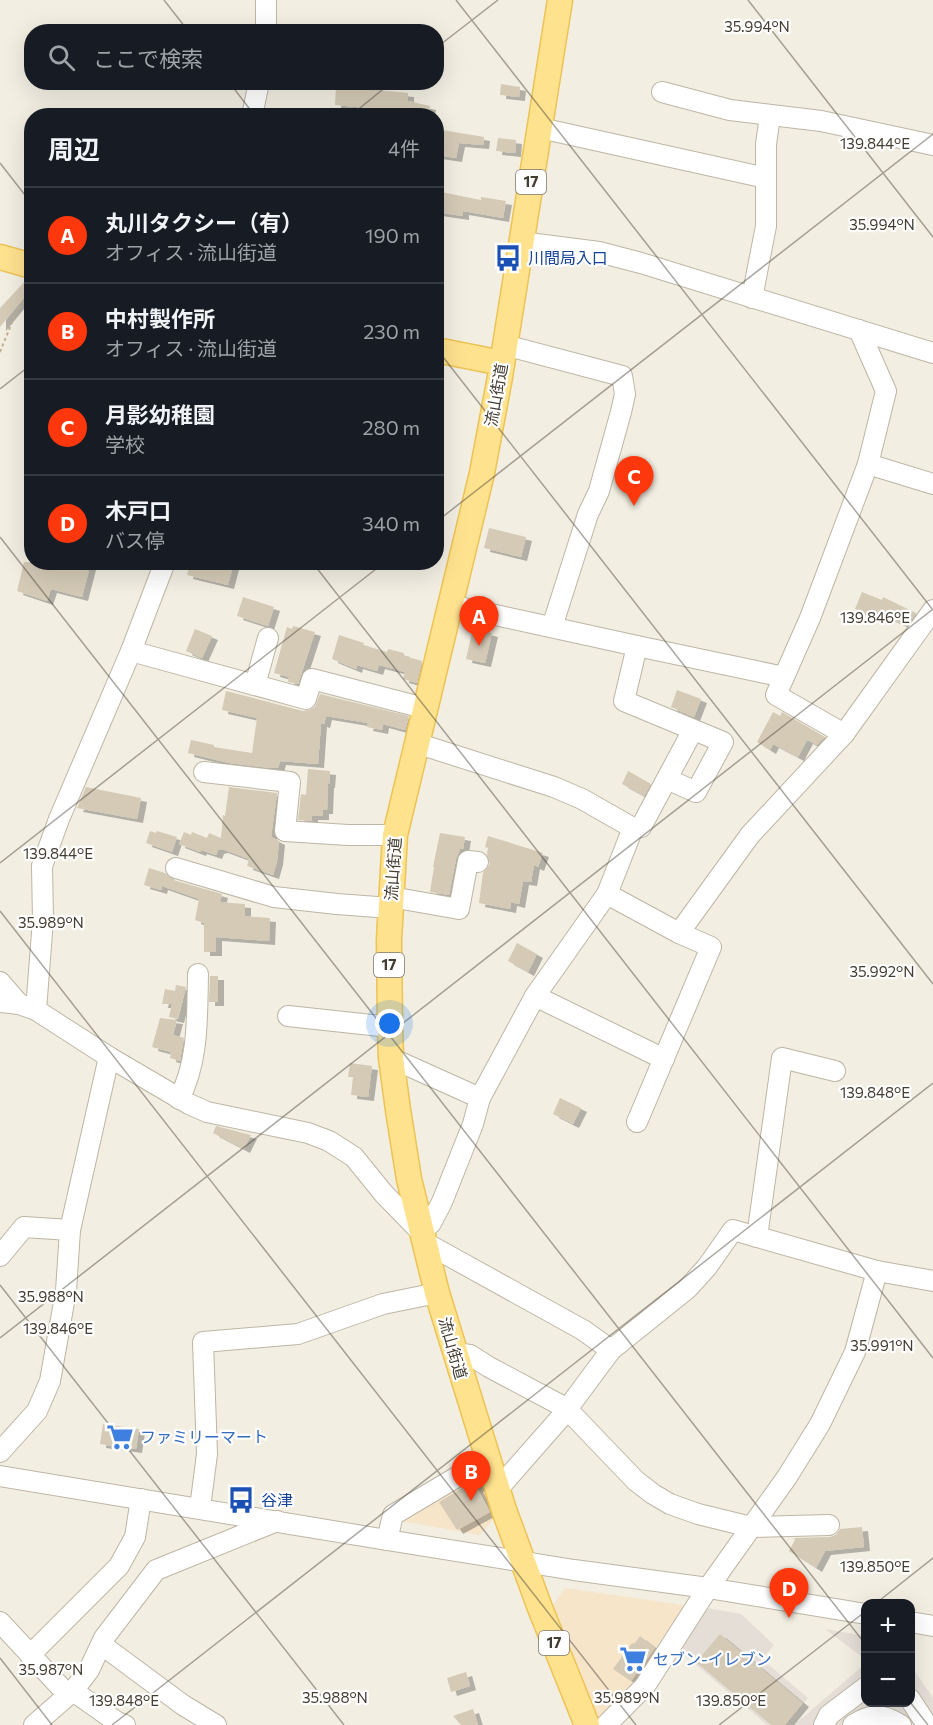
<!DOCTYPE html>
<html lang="ja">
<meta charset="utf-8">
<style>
body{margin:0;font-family:Commissioner,"Noto Sans JP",sans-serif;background:#242831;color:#f1f3f6}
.controls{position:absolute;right:18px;bottom:18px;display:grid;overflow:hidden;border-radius:12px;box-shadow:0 6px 24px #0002}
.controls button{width:54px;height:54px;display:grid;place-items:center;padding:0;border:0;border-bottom:2px solid #363941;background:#171b24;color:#f1f3f6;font:30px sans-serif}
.you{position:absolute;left:390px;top:1024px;width:21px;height:21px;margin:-15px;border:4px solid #fff;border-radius:50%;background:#1a73e8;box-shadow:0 0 0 9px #1a73e833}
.badge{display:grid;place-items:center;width:39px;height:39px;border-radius:50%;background:#ff370c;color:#fff;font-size:20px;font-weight:700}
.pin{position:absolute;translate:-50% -50px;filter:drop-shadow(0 2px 3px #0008)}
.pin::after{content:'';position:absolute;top:32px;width:21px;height:18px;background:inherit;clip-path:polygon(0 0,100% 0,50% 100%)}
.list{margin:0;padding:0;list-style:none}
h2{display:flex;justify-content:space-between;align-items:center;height:78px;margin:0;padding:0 24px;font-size:26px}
h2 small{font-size:20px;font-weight:400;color:#9ea1a6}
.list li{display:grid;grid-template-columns:39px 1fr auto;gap:18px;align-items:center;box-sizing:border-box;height:96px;padding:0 24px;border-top:2px solid #363941}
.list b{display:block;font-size:22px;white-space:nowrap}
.list p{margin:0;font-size:20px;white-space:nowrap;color:#9ea1a6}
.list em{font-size:20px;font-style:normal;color:#9ea1a6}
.icon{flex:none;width:33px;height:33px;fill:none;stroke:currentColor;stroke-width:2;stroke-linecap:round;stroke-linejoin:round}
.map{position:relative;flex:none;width:933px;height:1725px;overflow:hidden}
.search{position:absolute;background:#171b24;box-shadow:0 6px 24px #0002;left:24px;top:24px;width:420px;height:66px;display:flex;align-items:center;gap:15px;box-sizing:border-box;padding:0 21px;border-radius:24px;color:#9ea1a6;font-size:22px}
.panel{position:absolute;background:#171b24;box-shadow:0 6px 24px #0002;left:24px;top:108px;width:420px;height:462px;border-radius:24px}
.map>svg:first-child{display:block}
</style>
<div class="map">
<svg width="933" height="1725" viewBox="0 0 933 1725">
<defs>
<filter id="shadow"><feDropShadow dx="6" dy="4" stdDeviation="0" flood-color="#0004"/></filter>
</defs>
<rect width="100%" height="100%" fill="#f2eee2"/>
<g fill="#f7e5ca">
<polygon points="480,1467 497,1515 480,1535 395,1520"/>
<polygon points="565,1588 690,1606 641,1682 596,1723 550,1606 554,1604"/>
</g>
<g fill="#e4ded7">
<polygon points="701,1607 741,1614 774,1645 762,1659 808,1698 786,1725 767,1725 675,1647"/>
<polygon points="825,1629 865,1636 865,1659"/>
<polygon points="865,1664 866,1702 910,1702 911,1666 933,1698 933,1725 794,1725"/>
</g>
<g fill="#d4cab6" filter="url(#shadow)">
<polygon points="501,84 520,87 519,97 500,95"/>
<polygon points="336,86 408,93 408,101 430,106 429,114 423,113 423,116 420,116 411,114 412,112 335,105"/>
<polygon points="436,129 484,137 483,145 459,143 456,158 436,155"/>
<polygon points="498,138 516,140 515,153 496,151"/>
<polygon points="436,191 481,200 481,197 506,201 503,218 463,211 463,216 436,212"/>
<polygon points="27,279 32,280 32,288 0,327 0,308"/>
<polygon points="489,528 526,537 521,557 484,548"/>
<polygon points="24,562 91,562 82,597 51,589 47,601 17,591"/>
<polygon points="191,562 210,562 221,565 221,562 234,562 228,585 187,575"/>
<polygon points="862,592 882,600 883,597 916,613 907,626 888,617 887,618 871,611 870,615 855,609"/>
<polygon points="243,597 274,607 268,626 237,616"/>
<polygon points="293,626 315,632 298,684 288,682 289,677 274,673 287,627 292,629"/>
<polygon points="473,628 492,633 485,663 466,659"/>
<polygon points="195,629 212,636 202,658 186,651"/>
<polygon points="339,635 364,643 363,645 387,652 388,649 404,653 404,656 422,661 417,683 403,679 405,672 379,665 377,671 357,665 356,669 332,659"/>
<polygon points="677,690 701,699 694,717 671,707"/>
<polygon points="226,691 303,711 309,710 315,707 320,694 409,716 405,730 383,724 382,730 367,727 368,723 326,716 324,724 321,723 318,764 280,761 278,768 271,768 229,763 188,753 191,740 214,745 214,747 252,753 257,718 222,710"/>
<polygon points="773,712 780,716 782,712 825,737 817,745 807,740 798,757 773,744 770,750 757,742"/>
<polygon points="308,769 330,771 329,784 328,784 327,810 323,810 323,816 312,816 312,821 298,820 301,794 306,795"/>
<polygon points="628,771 651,784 644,796 622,784"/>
<polygon points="86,787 141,798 137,819 77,808"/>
<polygon points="229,787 277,793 271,837 279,841 277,861 273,875 247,866 249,859 222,849 218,850 216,855 201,850 200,852 179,844 184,832 191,835 192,832 207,838 209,833 221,838 223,815 225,816"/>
<polygon points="150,831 156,833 157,831 177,837 172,852 146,843"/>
<polygon points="440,833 465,837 463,849 460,849 456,859 449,895 430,892 434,867 433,867"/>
<polygon points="488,836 543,853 538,867 534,865 531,882 523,881 519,904 511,902 510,909 479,903 483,873 490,864 487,854 488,848 485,847"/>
<polygon points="149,868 165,873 173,880 222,894 220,902 245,904 245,916 270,918 269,941 216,937 216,952 204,952 204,923 195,920 199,899 162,886 161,890 144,885"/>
<polygon points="517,943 537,954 528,972 508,961"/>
<polygon points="210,976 218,976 218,1002 209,1002"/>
<polygon points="176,985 186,987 178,1019 169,1017 172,1004 162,1004 165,989 175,991"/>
<polygon points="160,1018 177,1020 173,1035 184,1038 180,1061 170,1058 171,1052 152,1047"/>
<polygon points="350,1063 372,1066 368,1097 351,1095 353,1077 348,1077"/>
<polygon points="560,1098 581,1108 573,1124 553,1114"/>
<polygon points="216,1126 251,1135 244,1149 213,1133"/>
<polygon points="103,1424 139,1429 136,1449 100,1444"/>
<polygon points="479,1478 482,1486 477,1488 490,1512 457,1530 439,1502"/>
<polygon points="862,1527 864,1547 825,1551 816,1568 789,1551 795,1540 794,1538 830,1537 836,1535 840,1529"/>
<polygon points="720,1634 803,1703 785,1725 771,1725 696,1662"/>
<polygon points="640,1636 655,1648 631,1681 613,1669 632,1643 634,1644"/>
<polygon points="466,1672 470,1686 451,1692 447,1678"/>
<polygon points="473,1709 478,1725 461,1725 453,1716"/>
</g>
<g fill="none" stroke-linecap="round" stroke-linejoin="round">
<defs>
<g id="minor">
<polyline points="266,32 266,0"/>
<polyline points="662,92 730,110 821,121 933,145"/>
<polyline points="252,116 259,82"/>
<polyline points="540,128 766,178"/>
<polyline points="521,242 599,252 641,263 933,353"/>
<polyline points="752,298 766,226 766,144 770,116"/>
<polyline points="505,345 622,376 625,394 621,412 599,491 588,514 552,627"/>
<polyline points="868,464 933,484"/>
<polyline points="450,605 637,646 624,701 723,742 696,792 667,779"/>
<polyline points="637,646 784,677"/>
<polyline points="131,651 306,699 312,679 424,708"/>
<polyline points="255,685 268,638"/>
<polyline points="844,734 776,695 810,618 868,464 886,391 859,330"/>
<polyline points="204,772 290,782 285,831 348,835 395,835"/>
<polyline points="633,828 641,827 693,730"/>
<polyline points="176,868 274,897 337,904 390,908"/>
<polyline points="607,894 679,933 750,835 844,734 933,610"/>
<polyline points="391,897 459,909 468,861 478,862"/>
<polyline points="0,982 19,1004"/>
<polyline points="535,996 664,1059"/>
<polyline points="0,1002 19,1004 36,1010 109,1057 189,1104 207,1112 308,1133 329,1141 354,1157 384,1194 421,1232 431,1223 442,1202 473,1124 480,1098"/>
<polyline points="36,1010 43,920 42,866 59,819 131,651 165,562"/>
<polyline points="288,1016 390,1027"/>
<polyline points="391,1058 480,1098 535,996 607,894 633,828 582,799 554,787 416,743"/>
<path d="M179,1099C199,1061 197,1015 198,974"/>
<polyline points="637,1122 711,947 679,933"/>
<polyline points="757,1237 782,1058 835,1071"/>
<polyline points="424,1242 583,1330 611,1350"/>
<polyline points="0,1256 24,1227 70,1230"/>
<polyline points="455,1353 470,1355 489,1367 566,1408 636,1481 653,1494 670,1504 698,1514 751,1527 829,1525"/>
<polyline points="0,1452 37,1411 50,1381 66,1291 70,1230 109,1057"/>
<polyline points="0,1476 387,1540 574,1570 708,1588 866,1614"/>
<polyline points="497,1490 562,1416 611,1350 687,1289 707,1267 733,1230 877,1271 933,1281"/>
<polyline points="200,1508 207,1454 203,1342 298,1334 383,1304 437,1293"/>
<polyline points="387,1540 393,1515 487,1459"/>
<polyline points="0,1622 68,1695"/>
<polyline points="910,1622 933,1626"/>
<polyline points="102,1645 183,1705 216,1725"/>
<polyline points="30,1655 119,1566 135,1537 141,1499"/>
<polyline points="73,1691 117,1722 125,1725"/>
<polyline points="910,1699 927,1725"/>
<polyline points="34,1725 73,1691 89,1670 104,1638 156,1570 277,1521"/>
<polyline points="606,1725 645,1686 708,1588 787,1477 820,1424 855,1352 877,1271"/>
<polyline points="824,1725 829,1715 866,1687"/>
<path d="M853,1725C872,1713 881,1713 901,1725"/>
</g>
<g id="major">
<polyline points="560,0 500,377 482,473 395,835 389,940 390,1027 391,1058 398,1110 409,1179 437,1293 504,1510 540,1608 587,1725"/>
<polyline points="0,257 32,266"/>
<polyline points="436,350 502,363"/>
</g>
</defs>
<use href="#minor" stroke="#beb6a4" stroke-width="22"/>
<use href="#major" stroke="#edc355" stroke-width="27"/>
<polyline stroke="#c1b294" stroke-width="2" stroke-dasharray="3 3" stroke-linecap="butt" points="0,352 17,310 32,294"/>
<use href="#minor" stroke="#fff" stroke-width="20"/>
<use href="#major" stroke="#ffe28e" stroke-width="24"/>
</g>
<path fill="none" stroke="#443d32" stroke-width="1.5" stroke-opacity="0.45" d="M164,0L189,32M456,0L933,610M748,0L933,237M436,48L498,0M229,82L255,116M350,116L392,82M0,163L32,204M436,348L933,984M0,389L32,364M436,522L933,134M0,537L866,1645M312,562L933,1358M0,863L385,562M0,911L636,1725M0,1285L344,1725M0,1338L933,609M875,1604L933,1558M0,1658L52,1725M910,1702L928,1725M112,1725L933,1083M719,1725L866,1611"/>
<defs>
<symbol id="bus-bare" viewBox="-9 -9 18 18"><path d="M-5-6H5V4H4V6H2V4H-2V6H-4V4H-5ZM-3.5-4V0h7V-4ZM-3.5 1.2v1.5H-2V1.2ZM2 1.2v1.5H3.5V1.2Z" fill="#1a4fb4" stroke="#fff" stroke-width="2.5" paint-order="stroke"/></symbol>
<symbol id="supermarket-bare" viewBox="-9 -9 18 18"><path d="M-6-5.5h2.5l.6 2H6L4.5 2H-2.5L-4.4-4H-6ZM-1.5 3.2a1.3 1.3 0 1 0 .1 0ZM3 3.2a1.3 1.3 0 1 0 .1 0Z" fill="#3f7fe0" stroke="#fff" stroke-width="2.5" paint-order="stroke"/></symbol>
</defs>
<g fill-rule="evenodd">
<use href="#bus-bare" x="489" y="239" width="38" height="38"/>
<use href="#supermarket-bare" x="101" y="1418" width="38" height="38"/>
<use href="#bus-bare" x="222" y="1481" width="38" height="38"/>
<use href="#supermarket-bare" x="614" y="1640" width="38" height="38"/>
</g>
<g text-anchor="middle" stroke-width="4.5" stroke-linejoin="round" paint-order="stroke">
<g fill="#fff" stroke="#7c7770" stroke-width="1.5">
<rect x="516" y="170" width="30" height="24" rx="4.5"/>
<rect x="374" y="953" width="30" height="24" rx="4.5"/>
<rect x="539" y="1631" width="30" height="24" rx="4.5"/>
</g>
<g font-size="15" font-weight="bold" fill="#443d32">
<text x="531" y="187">17</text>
<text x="389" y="970">17</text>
<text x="554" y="1648">17</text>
</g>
<g font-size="16" fill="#164399" stroke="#fff" text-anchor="start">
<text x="528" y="264">川間局入口</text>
<text x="261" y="1506">谷津</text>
</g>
<g font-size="16" fill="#443d32" stroke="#fff">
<text transform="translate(496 395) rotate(-80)" y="6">流山街道</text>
<text transform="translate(393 869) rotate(-86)" y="6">流山街道</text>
<text transform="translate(453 1348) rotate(74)" y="6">流山街道</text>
</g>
<g font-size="16" fill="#366cbe" stroke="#fff" text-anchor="start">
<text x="140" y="1443">ファミリーマート</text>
<text x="653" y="1665">セブン-イレブン</text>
</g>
</g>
<g font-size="15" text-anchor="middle" fill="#443d32" stroke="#fff" stroke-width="4.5" stroke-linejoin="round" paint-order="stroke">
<text x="757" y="32">35.994°N</text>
<text x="875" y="149">139.844°E</text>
<text x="882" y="230">35.994°N</text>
<text x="875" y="623">139.846°E</text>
<text x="58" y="859">139.844°E</text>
<text x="51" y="928">35.989°N</text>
<text x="882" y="977">35.992°N</text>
<text x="875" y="1098">139.848°E</text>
<text x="51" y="1302">35.988°N</text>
<text x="58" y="1334">139.846°E</text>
<text x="882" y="1351">35.991°N</text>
<text x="875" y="1572">139.850°E</text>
<text x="51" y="1675">35.987°N</text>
<text x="335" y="1703">35.988°N</text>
<text x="627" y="1703">35.989°N</text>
<text x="124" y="1706">139.848°E</text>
<text x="731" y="1706">139.850°E</text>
</g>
</svg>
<div class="controls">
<button>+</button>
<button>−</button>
</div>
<div class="you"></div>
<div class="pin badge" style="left:479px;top:646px">A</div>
<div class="pin badge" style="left:471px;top:1501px">B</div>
<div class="pin badge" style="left:634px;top:506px">C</div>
<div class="pin badge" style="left:789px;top:1618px">D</div>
<div class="search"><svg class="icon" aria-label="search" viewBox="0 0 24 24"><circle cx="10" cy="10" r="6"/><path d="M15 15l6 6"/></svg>ここで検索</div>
<section class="panel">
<h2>周辺<small>4件</small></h2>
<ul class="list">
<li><span class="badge">A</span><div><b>丸川タクシー（有）</b><p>オフィス · 流山街道</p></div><em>190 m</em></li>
<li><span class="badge">B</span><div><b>中村製作所</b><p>オフィス · 流山街道</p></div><em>230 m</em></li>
<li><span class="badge">C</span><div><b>月影幼稚園</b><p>学校</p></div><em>280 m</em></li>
<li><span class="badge">D</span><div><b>木戸口</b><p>バス停</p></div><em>340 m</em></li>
</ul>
</section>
</div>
